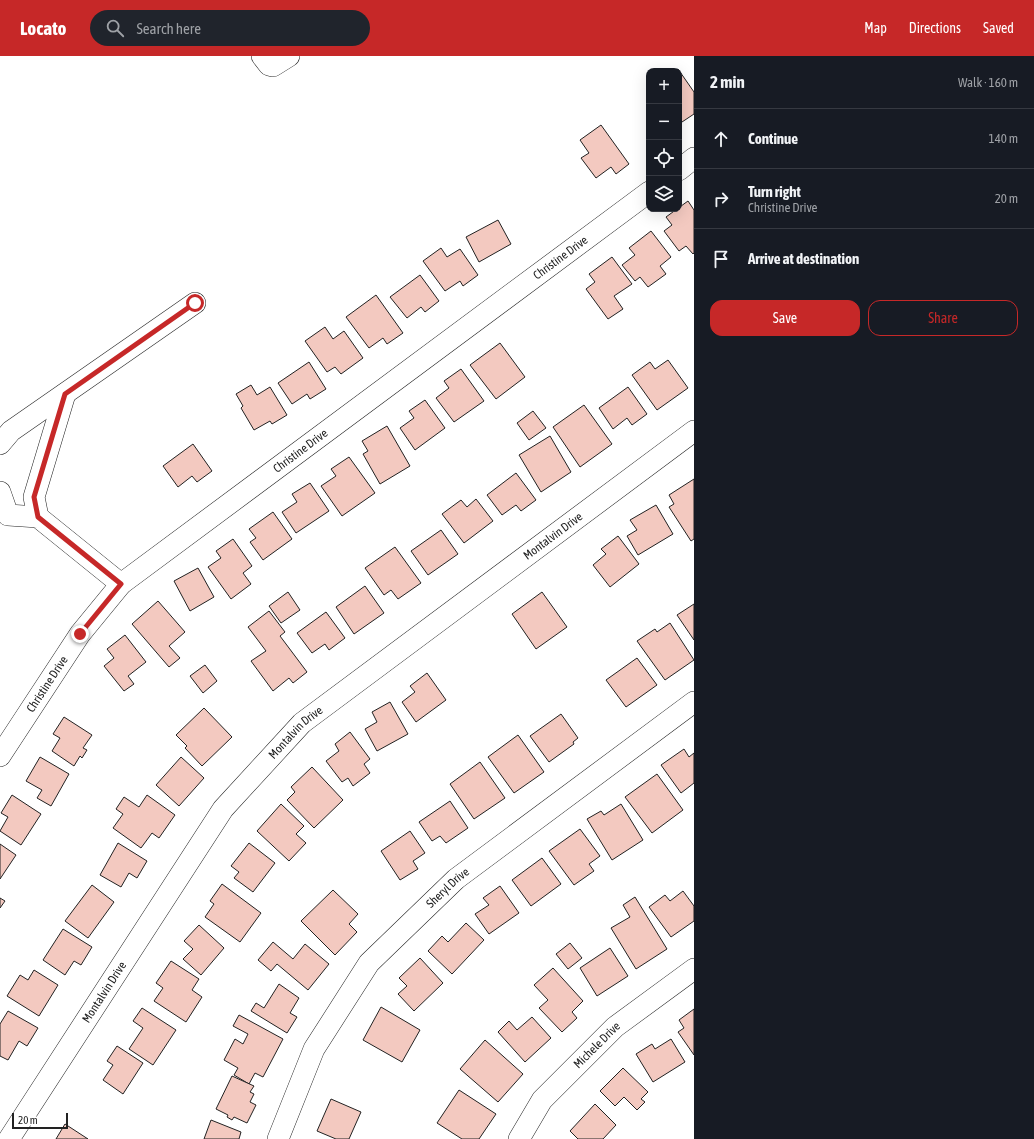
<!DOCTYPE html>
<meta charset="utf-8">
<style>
body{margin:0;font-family:"Asap Condensed",sans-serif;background:#20242c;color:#f1f3f6}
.controls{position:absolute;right:12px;top:12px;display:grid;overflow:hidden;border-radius:8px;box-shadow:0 4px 16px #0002}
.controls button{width:36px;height:36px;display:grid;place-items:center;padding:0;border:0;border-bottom:1px solid #363941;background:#171b24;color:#f1f3f6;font:20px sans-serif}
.scale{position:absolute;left:12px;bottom:10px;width:56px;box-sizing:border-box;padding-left:4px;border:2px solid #222;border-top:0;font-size:11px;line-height:14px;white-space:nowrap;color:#222;-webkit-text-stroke:3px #fff;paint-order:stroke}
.stop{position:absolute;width:12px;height:12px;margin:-9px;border:3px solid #c62828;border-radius:50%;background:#fff}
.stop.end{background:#c62828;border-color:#fff;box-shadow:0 1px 4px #0008}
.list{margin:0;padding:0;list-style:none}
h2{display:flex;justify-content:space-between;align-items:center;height:52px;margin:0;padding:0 16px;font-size:17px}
h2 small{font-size:13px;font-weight:400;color:#9ea1a6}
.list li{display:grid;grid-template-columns:26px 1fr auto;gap:12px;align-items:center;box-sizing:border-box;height:60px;padding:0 16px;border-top:1px solid #363941}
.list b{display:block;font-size:15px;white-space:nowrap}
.list p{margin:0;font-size:13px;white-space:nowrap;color:#9ea1a6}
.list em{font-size:13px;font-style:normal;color:#9ea1a6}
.actions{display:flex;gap:8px;padding:12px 16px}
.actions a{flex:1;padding:9px 0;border:1px solid #c62828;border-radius:12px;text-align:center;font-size:14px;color:#c62828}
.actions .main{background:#c62828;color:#fff}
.icon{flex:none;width:22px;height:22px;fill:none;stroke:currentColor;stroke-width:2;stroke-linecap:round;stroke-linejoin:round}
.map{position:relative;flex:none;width:694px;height:1083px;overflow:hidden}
header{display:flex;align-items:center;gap:24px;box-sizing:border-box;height:56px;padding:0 20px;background:#c62828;color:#fff}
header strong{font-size:19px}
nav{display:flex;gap:22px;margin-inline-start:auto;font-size:14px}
.search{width:280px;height:36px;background:#20242c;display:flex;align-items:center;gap:10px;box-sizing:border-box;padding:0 14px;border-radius:22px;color:#9ea1a6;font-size:15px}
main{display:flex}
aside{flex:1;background:#171b24}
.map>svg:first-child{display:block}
</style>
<header>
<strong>Locato</strong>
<div class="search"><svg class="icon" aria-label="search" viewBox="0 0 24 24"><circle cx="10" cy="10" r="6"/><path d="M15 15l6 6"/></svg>Search here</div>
<nav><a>Map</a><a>Directions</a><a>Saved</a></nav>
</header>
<main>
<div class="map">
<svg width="694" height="1083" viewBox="0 0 694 1083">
<rect width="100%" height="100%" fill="#fff"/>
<g fill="#f3c9c0" stroke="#222">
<polygon points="678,13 694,36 694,58 679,68 679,15 675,15"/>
<polygon points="601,69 629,108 616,118 611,111 596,122 581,102 589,97 580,84"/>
<polygon points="688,145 694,154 694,197 693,198 686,190 679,195 664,175 672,169 666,161"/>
<polygon points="498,164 511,188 479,206 466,181"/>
<polygon points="651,175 671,201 660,210 666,218 648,231 640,221 635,225 622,209 635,199 629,192"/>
<polygon points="441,192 447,201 460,193 478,219 463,230 460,225 445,235 423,205"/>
<polygon points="612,201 632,228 614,240 623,253 608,263 586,233 595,226 589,218"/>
<polygon points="420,219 439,245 425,256 421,251 407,262 390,241"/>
<polygon points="376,239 403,277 387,288 383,282 369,292 346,261"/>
<polygon points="325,271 333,283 344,275 363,302 341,318 335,311 327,316 305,285"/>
<polygon points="500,287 525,321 496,343 470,309"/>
<polygon points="668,304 688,332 657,354 632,319 650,306 655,313"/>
<polygon points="309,306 326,333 310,343 307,338 292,348 278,327"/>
<polygon points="461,313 484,345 454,366 436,342 449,332 444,325"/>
<polygon points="251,329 257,339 270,331 287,359 272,368 270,365 254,374 241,352 243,350 236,338"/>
<polygon points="628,331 647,358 632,369 627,362 613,373 599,352"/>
<polygon points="425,344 445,372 415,394 400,372 414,362 409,355"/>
<polygon points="584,349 612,388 580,411 553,371"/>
<polygon points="533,355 546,372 529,384 517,367"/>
<polygon points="387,370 410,410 380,428 363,398 368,395 362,385"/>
<polygon points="550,380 571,416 541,436 519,399"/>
<polygon points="193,388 212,415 197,426 192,420 178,431 163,410"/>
<polygon points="349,401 375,437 342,460 321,430 336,420 331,413"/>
<polygon points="516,417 536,444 521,455 516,449 502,459 487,439"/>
<polygon points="694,423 694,483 691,485 669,451 674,448 669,439"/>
<polygon points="310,427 329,455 296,477 282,456 297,446 292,438"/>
<polygon points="476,443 493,465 464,487 442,458 461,444 467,451"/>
<polygon points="656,449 673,478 638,499 627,480 637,474 630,464"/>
<polygon points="273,456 292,483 263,504 250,486 256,482 249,473"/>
<polygon points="441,474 458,498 428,519 411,495"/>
<polygon points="618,480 639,508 610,531 593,509 606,498 601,493"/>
<polygon points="233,483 252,510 243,517 251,528 231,543 208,511 221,502 216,495"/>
<polygon points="395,491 421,527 398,543 391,534 384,539 365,512"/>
<polygon points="198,512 214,541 190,555 174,525"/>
<polygon points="365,530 384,557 354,578 336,551"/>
<polygon points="288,536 300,554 281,567 269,550"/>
<polygon points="542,536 567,571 536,593 512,558"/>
<polygon points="158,545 185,576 169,590 180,602 169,611 132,568"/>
<polygon points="694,548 694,584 677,559"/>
<polygon points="269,555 285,576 280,580 307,616 293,627 289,622 273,635 251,605 266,595 248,571"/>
<polygon points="326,556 345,582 329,594 325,588 312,597 297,577"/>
<polygon points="670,567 694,604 665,624 637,585 655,573 657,576"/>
<polygon points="125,579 146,606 128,620 134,628 124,635 104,610 114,602 107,593"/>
<polygon points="637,602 657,629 626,651 606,624"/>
<polygon points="205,609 217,625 203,637 190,620"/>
<polygon points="427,617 446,644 416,666 402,646 415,636 410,630"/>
<polygon points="390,646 408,678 377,695 365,673 377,666 372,656"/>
<polygon points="204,652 232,681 202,710 185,692 187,690 176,679"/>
<polygon points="561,658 578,682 573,686 574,688 549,706 530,680"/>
<polygon points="64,661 92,679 83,692 87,694 82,702 80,700 74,710 52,695 60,682 53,678"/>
<polygon points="350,676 370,703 364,708 370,717 353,730 348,722 342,726 326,705 339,695 335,688"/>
<polygon points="518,679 544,716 514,737 488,701"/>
<polygon points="684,693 689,701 694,697 694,727 681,737 661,709"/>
<polygon points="40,701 69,718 51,750 37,742 42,734 26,725"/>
<polygon points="181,701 204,722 179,750 156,729"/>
<polygon points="480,706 505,742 474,763 450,728"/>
<polygon points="312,711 343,744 314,772 287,744 295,736 291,731"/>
<polygon points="657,718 683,754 652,777 625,741"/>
<polygon points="12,739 41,758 21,789 0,775 8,761 1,757"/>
<polygon points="147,739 175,759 159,782 152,777 141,792 113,772 123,758 116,753 124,741 139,751"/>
<polygon points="450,745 468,772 446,787 440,780 432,785 419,766"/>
<polygon points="281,748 304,770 296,778 306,787 289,805 257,775"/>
<polygon points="621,748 643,784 612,804 587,763 601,755 604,759"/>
<polygon points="580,773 600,800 589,808 594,815 574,829 549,795"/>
<polygon points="410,775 425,797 413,805 418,813 400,824 381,795"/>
<polygon points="118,787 147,805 137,822 129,817 121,831 100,819"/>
<polygon points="249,787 275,807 253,836 234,822 239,816 231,810"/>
<polygon points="0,788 16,799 0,823"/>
<polygon points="542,802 561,828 531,850 512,824"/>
<polygon points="222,828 261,857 240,886 205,861 214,848 210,845"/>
<polygon points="92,829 114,846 88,882 65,865"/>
<polygon points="500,830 519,857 489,878 475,858 489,849 483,842"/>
<polygon points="333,834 358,858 349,868 357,876 335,899 301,865"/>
<polygon points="683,835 694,850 694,865 671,881 649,851 665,839 670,845"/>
<polygon points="635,841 667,893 636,913 611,872 630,861 623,849"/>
<polygon points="0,842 5,845 0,852"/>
<polygon points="466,867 484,884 452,918 428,895 442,880 448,886"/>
<polygon points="199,869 224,892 201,919 183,903 193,893 184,885"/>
<polygon points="63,873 92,891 81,909 74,905 65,919 43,904"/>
<polygon points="273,886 293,903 305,888 329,908 308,934 277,908 271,915 258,904"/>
<polygon points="570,887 582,902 568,913 556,898"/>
<polygon points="610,892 628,920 597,940 580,912"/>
<polygon points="420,902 443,927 414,955 398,938 407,930 399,922"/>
<polygon points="171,905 199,923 192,934 202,941 186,966 154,945 163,932 156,927"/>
<polygon points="553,912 583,945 572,956 577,962 562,976 539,952 548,944 534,929"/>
<polygon points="34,914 58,929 39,960 7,940 20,919 28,924"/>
<polygon points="279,928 299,942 290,957 297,961 287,977 251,955 256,947 264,952"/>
<polygon points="381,951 420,974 402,1006 363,984"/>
<polygon points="142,952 176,974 153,1009 129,993 143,972 133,965"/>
<polygon points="694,953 694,999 678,976 684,972 679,964"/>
<polygon points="8,955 38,972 27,990 19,985 8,1004 0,1000 0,968"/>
<polygon points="239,959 283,983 263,1021 255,1017 249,1028 234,1019 238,1012 224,1004 235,983 243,988 248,978 233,970"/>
<polygon points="532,961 551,982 525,1006 498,976 509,965 517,974"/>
<polygon points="671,983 685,1006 653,1026 636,998 652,988 655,993"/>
<polygon points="485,984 523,1018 498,1046 460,1013"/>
<polygon points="117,990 143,1007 123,1038 103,1024 113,1009 107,1005"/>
<polygon points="623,1012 648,1036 641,1043 645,1046 637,1054 624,1041 615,1050 600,1035"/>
<polygon points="232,1020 254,1030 250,1036 254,1038 250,1046 256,1049 247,1067 234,1061 232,1064 227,1061 228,1059 216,1053"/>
<polygon points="459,1034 496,1058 479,1083 462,1083 437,1067"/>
<polygon points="331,1043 361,1056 349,1083 336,1083 317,1075"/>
<polygon points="595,1048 616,1069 603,1083 578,1083 570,1075"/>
<polygon points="211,1064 241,1076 239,1083 204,1083"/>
<polygon points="65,1068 88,1083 56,1083"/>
</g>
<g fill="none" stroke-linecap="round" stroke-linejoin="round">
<defs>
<g id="minor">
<polyline points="262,0 269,9 273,10 289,0"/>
<polyline points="679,114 694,102"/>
<polyline points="0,388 11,375 195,247"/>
<polyline points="0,436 8,459 38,461 121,528"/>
<polyline points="38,461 34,441 65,338"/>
<path id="s1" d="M0,700L80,578L121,528L649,136"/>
<path id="s2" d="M9,1083L223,753L302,667L694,375"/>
<path id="s3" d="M278,1083L314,993L369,907L456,823L694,646"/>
<path id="s4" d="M519,1083L542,1044L615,971L694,913"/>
</g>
</defs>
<use href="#minor" stroke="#222" stroke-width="22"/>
<use href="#minor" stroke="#fff" stroke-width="21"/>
</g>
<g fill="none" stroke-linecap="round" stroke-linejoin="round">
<polyline stroke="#c62828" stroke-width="5" points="80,578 121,528 38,461 34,441 65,338 195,247"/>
</g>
<g text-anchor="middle" stroke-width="3" stroke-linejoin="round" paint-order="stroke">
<g font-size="12" fill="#222" stroke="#fff">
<text dy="4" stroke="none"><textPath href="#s1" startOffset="758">Christine Drive</textPath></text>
<text dy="4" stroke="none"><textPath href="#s1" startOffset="434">Christine Drive</textPath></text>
<text dy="4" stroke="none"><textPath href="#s2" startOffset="823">Montalvin Drive</textPath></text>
<text dy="4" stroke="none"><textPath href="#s1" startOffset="86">Christine Drive</textPath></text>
<text dy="4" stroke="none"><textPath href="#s2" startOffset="499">Montalvin Drive</textPath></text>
<text dy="4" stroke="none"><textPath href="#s3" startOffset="308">Sheryl Drive</textPath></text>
<text dy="4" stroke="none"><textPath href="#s2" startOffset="175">Montalvin Drive</textPath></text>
<text dy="4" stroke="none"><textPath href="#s4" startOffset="123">Michele Drive</textPath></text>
</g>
</g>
</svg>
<div class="controls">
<button>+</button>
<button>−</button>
<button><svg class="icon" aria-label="locate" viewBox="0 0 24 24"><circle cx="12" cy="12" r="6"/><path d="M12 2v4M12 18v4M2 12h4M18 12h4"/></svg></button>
<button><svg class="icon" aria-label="layers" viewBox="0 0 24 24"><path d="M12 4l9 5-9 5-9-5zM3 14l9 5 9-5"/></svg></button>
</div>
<div class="scale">20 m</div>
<div class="stop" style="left:195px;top:247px"></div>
<div class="stop end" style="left:80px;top:578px"></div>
</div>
<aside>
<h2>2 min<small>Walk · 160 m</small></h2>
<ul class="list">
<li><svg class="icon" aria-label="ahead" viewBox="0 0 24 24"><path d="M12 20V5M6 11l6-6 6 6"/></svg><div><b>Continue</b></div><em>140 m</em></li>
<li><svg class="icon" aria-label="right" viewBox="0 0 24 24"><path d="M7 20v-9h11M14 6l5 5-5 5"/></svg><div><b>Turn right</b><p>Christine Drive</p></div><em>20 m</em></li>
<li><svg class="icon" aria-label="arrive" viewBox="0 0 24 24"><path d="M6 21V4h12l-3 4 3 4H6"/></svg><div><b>Arrive at destination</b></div></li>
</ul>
<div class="actions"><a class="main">Save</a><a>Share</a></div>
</aside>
</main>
